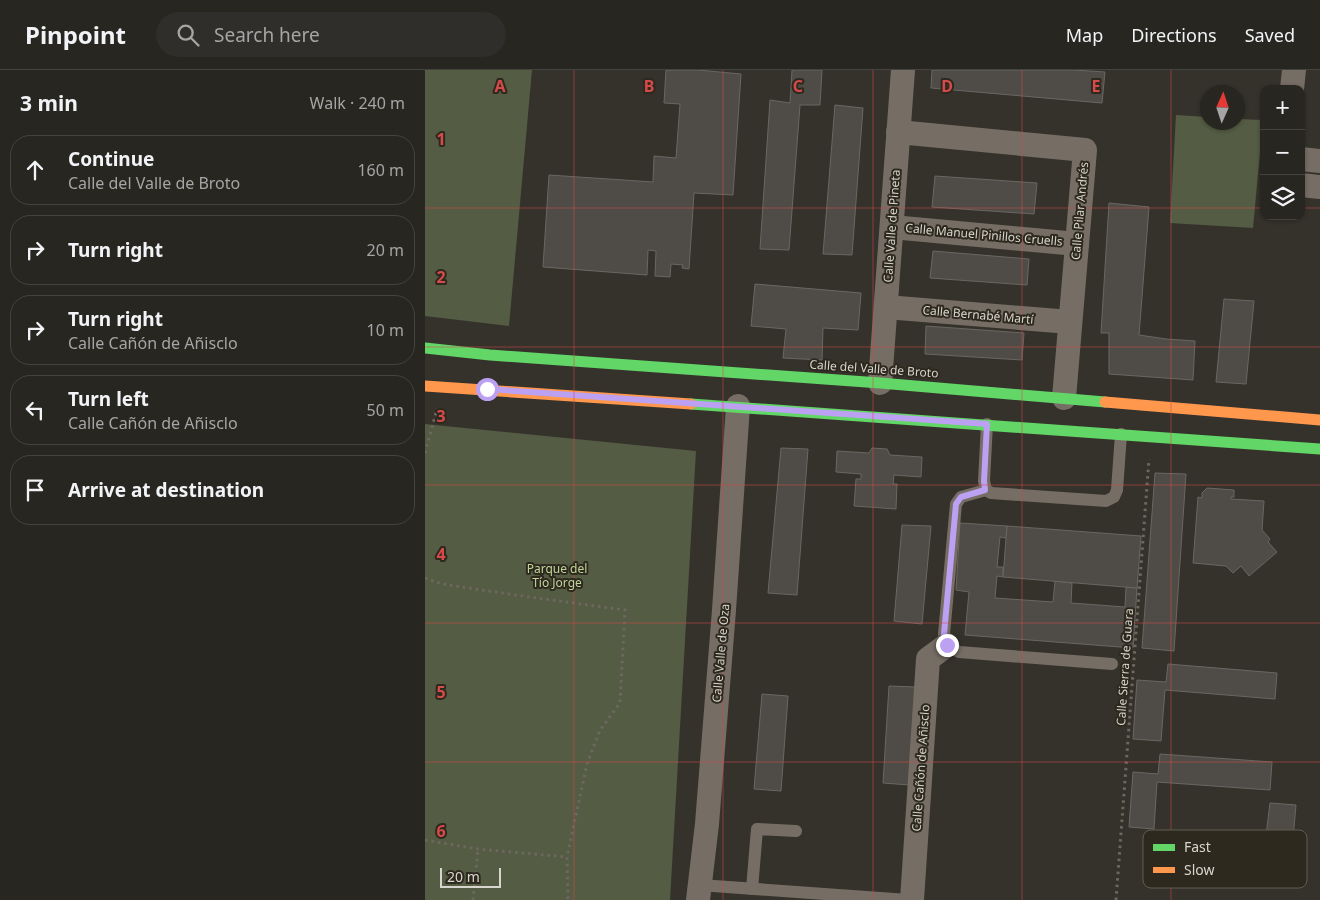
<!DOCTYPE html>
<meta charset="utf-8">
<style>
body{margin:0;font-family:"Noto Sans",sans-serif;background:#302e2a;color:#f1f3f6}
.controls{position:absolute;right:15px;top:15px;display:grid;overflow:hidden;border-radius:10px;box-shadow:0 1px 4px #0004}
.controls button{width:45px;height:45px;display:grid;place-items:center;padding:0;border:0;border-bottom:1px solid #44433f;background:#282621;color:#f1f3f6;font:25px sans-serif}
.compass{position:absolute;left:775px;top:15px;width:45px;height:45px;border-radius:50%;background:#282621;box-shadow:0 1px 4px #0004;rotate:3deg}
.scale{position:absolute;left:15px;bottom:12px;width:61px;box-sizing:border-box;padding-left:5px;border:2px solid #d8d5ce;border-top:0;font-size:14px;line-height:18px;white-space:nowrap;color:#d8d5ce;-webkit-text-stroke:4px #2e291e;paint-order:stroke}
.stop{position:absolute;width:15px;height:15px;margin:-11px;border:4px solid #bca0f2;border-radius:50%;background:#fff}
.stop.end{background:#bca0f2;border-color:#fff;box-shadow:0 1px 5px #0008}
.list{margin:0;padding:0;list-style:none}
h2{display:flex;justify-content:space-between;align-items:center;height:65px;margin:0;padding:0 20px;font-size:21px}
h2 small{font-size:16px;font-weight:400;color:#a5a5a5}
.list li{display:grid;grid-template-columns:32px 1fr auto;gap:15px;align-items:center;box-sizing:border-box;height:70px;margin:0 10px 10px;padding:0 10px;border:1px solid #44433f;border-radius:20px}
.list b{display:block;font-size:19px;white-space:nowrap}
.list p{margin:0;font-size:16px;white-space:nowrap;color:#a5a5a5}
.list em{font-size:16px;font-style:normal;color:#a5a5a5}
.icon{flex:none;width:28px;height:28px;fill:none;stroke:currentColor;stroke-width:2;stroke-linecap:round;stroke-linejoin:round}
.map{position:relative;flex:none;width:895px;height:830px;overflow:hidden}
header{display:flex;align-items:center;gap:30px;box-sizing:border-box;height:70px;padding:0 25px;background:#282621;border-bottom:1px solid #44433f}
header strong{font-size:24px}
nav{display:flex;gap:28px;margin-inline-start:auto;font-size:18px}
.search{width:350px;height:45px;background:#302e2a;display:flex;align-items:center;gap:12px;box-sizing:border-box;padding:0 18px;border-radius:28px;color:#a5a5a5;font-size:19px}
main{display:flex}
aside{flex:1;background:#282621}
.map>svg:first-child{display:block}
</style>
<header>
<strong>Pinpoint</strong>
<div class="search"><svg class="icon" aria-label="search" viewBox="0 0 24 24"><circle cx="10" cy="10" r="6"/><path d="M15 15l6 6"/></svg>Search here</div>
<nav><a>Map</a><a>Directions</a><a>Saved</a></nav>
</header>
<main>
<aside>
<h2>3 min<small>Walk · 240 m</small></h2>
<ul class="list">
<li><svg class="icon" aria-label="ahead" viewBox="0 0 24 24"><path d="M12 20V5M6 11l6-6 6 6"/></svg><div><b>Continue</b><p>Calle del Valle de Broto</p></div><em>160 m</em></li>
<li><svg class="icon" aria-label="right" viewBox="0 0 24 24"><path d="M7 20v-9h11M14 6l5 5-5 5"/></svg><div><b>Turn right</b></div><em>20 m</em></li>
<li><svg class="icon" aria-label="right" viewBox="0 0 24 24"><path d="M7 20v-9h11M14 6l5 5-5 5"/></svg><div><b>Turn right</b><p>Calle Cañón de Añisclo</p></div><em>10 m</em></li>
<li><svg class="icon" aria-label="left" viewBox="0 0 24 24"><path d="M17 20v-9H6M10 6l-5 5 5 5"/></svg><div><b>Turn left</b><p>Calle Cañón de Añisclo</p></div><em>50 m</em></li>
<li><svg class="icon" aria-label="arrive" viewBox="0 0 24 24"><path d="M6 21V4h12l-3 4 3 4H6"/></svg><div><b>Arrive at destination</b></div></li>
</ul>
</aside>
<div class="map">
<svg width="895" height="830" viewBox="0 0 895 830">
<rect width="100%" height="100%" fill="#35322c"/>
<g fill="#545c43">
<polygon points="0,0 107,0 84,256 0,246"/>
<polygon points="751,45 782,47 782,52 812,52 813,49 838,50 828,158 745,153"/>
<polygon points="0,354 271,381 245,830 0,830"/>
</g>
<g fill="#4f4c47" stroke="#6a6762">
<polygon points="241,0 273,0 316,4 308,125 269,123 264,199 257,198 258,195 246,194 245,207 230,206 231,181 223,180 222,205 118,197 124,105 228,112 229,86 251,88 255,34 239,33"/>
<polygon points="367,0 397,0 395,35 375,35 364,180 335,179 345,30 365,33"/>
<polygon points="507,0 649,0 680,2 677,33 506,18"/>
<polygon points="410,35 438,38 427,185 398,184"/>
<polygon points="510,106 612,113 609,144 507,137"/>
<polygon points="684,133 724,137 714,265 741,269 770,271 768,310 684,304 684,263 676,263"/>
<polygon points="508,181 604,189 602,215 505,208"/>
<polygon points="330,214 436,223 433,260 398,258 397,290 358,288 361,259 326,256"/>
<polygon points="799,229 829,231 821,314 791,312"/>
<polygon points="501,256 599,263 597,290 500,284"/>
<polygon points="356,378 383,379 372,525 343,523"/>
<polygon points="447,378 462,379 465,385 497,387 496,407 469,405 468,414 472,414 471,439 429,436 431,409 436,409 436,404 411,402 412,381 444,383"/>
<polygon points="730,403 761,404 749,581 717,578"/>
<polygon points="782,418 809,420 809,427 806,427 806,429 839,431 837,460 845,469 843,472 852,482 824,506 816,496 808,503 801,496 768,493 773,427 777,428 777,423"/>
<polygon points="535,453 582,456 581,468 575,467 572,497 578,497 578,507 572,506 570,528 628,532 630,511 647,513 646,533 700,537 701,517 712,518 708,578 540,565 544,522 531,520"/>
<polygon points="477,455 506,456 497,554 469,551"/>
<polygon points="582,456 716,466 712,518 578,507"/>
<polygon points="743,594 852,603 850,629 740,620 736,671 708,669 712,610 741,612"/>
<polygon points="464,616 492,617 484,715 458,713"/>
<polygon points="337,624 363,626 356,721 329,719"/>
<polygon points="735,684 847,692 845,720 732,712 729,759 704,757 708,702 733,704"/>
<polygon points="845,733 871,735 866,792 839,791 837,808 728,801 728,774 839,782"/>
</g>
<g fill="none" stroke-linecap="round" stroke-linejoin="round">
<g stroke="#6d6760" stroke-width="3" stroke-dasharray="2.5 4" stroke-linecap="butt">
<polyline points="0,383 12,339"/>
<polyline points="0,508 17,514 90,525 200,540 195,633 175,660 162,694 142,787 143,830"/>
<polyline points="0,770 53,779 142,787"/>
<polyline points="48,830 53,779"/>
<polyline points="691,830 724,389"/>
</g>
<g stroke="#766e65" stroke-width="12">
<polyline points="562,354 559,411 561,420 566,423 681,431 689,427 692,420 696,364"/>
<polyline points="561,420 536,427 531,434 519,564 522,575 534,582 687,594"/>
<polyline points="275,815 483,830"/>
<polyline points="327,819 332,759 371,761"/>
</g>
<g stroke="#766e65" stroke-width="24">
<polyline points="867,19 869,0"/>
<polyline points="473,62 660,80 639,328"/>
<polyline points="876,89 895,91"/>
<polyline points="876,115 895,117"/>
<polyline points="467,157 652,174"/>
<polyline points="461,237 645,252"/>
<polyline points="455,313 478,0"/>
<polyline points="273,830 282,754 299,540 313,336"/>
<polyline points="487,830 503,589 522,575"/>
</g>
<g stroke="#63d668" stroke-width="11">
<polyline points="0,278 65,285 455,313 680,332"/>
<polyline points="266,334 895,379"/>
</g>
<g stroke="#ff974d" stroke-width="11">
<polyline points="0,316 266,334"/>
<polyline points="680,332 895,350"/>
</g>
</g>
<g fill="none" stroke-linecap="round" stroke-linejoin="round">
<polyline stroke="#bca0f2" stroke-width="6" points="62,319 562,354 559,411 560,420 536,427 531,434 519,564 522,575"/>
</g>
<path fill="none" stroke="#d64b49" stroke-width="1" stroke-opacity="0.55" d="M149,0V830M298,0V830M448,0V830M597,0V830M746,0V830M0,138H839M876,138H895M0,277H895M0,415H895M0,553H895M0,692H895"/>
<g text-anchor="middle" stroke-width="4" stroke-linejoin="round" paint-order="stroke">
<g font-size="12" fill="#d8d5ce" stroke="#2e291e">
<text transform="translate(655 141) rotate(-85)" y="4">Calle Pilar Andrés</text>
<text transform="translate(467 156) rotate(-86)" y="4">Calle Valle de Pineta</text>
<text transform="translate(559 165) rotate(5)" y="4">Calle Manuel Pinillos Cruells</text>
<text transform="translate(553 245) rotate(5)" y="4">Calle Bernabé Martí</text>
<text transform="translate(449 299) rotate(4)" y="4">Calle del Valle de Broto</text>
<text transform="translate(296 583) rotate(-85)" y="4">Calle Valle de Oza</text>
<text transform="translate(700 597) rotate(-86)" y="4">Calle Sierra de Guara</text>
<text transform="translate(496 698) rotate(-86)" y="4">Calle Cañón de Añisclo</text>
</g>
<g font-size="12" fill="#c0d59a" stroke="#2e291e">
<text x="132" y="503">Parque del<tspan x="132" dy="14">Tío Jorge</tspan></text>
</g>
</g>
<rect x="718" y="760" width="164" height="58" rx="8" fill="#2e291e" stroke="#615d53" stroke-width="1"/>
<rect x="728" y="774" width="22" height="7" fill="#63d668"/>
<rect x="728" y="797" width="22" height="6" fill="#ff974d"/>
<g font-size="14" fill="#d8d5ce">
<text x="759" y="782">Fast</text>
<text x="759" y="805">Slow</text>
</g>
<g font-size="16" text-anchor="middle" font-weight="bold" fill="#d64b49" stroke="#2e291e" stroke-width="4" stroke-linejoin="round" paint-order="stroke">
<text x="75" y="22">A</text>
<text x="224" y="22">B</text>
<text x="373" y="22">C</text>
<text x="522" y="22">D</text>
<text x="671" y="22">E</text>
<text x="16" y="75">1</text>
<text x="16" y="213">2</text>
<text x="16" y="352">3</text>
<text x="16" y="490">4</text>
<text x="16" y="628">5</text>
<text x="16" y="767">6</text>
</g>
</svg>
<div class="controls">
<button>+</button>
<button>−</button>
<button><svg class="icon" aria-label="layers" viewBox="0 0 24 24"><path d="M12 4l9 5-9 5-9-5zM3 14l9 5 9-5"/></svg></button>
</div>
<svg class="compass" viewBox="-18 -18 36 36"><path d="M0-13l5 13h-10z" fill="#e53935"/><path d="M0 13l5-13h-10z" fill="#a5a5a5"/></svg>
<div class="scale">20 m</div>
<div class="stop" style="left:62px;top:319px"></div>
<div class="stop end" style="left:522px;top:575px"></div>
</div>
</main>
